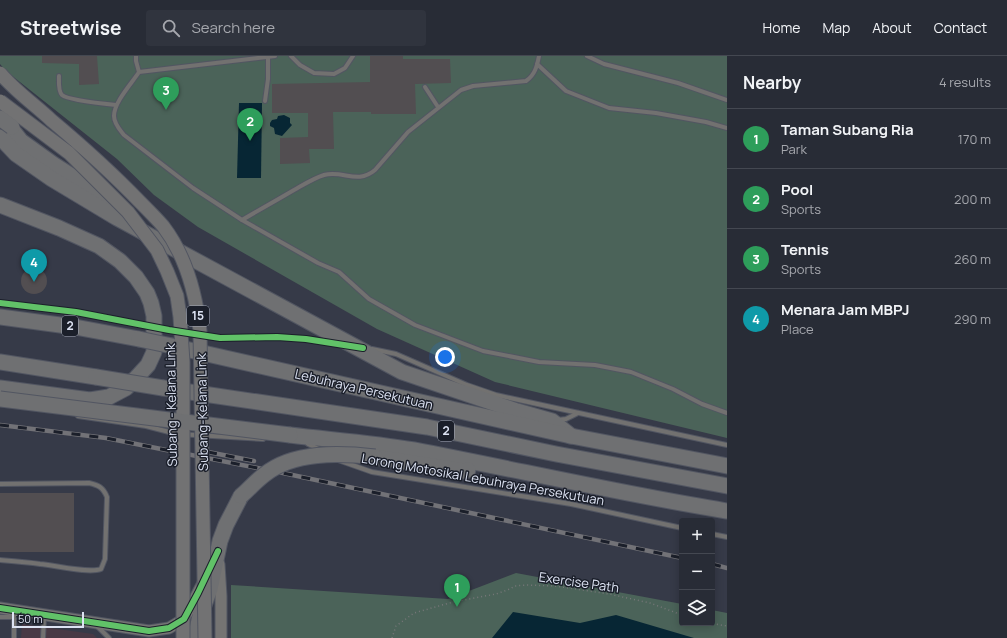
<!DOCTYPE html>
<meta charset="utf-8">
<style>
body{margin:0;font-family:Manrope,sans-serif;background:#30343e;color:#f1f3f6}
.controls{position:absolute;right:12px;bottom:12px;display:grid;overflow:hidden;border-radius:4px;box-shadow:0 2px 10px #0003}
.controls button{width:36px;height:36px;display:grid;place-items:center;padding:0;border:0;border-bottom:1px solid #444851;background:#282c36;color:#f1f3f6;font:20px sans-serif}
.scale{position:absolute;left:12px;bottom:10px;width:72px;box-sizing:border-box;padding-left:4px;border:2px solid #dde3f3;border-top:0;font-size:11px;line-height:14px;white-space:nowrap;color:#dde3f3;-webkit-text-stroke:3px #1b1f2a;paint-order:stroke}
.you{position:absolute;left:445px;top:301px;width:14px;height:14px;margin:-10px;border:3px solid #fff;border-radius:50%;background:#1a73e8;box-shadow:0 0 0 6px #1a73e833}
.badge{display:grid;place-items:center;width:26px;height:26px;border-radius:50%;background:#d6ab8b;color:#fff;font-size:13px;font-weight:700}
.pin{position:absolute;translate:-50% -33px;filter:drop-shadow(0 1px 2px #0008)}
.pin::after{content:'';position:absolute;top:21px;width:14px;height:12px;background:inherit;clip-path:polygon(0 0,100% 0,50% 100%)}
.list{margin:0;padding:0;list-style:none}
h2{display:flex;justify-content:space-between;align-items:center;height:52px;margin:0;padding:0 16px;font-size:17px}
h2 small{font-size:13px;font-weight:400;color:#a5a7ad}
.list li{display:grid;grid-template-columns:26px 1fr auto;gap:12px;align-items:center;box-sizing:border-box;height:60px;padding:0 16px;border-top:1px solid #444851}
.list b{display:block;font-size:15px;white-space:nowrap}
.list p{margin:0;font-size:13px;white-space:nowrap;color:#a5a7ad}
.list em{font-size:13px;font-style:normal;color:#a5a7ad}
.icon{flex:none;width:22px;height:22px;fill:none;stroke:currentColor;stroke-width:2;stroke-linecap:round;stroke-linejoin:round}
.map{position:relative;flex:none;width:727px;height:582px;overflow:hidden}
header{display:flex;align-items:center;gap:24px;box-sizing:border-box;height:56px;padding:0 20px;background:#282c36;border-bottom:1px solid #444851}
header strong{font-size:19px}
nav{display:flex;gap:22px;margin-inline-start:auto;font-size:14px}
.search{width:280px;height:36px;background:#30343e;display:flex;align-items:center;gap:10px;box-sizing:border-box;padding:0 14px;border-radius:4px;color:#a5a7ad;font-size:15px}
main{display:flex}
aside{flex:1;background:#282c36}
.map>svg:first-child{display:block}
</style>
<header>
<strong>Streetwise</strong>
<div class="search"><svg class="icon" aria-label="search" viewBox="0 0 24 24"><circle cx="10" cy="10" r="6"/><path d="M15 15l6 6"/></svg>Search here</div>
<nav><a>Home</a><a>Map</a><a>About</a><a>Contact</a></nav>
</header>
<main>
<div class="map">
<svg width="727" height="582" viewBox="0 0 727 582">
<rect width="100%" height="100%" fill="#363a48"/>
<polygon fill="#483945" points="22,568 93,578 97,582 21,582"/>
<g fill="#4b6359">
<polygon points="0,0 727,0 727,382 495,326 377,273 198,171 154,139 117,103 6,15 0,8"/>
<polygon points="516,517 682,548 682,567 712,567 712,554 727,557 727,582 231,582 231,529 448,543"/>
</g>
<g fill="#072634">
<polygon points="239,47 262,47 261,122 237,122"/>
<polygon points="284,59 290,62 290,67 292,69 282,80 275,78 274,72 270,70 270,67 272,64 277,63 278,60"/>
<polygon points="513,556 580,567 616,559 694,582 492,582"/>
</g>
<g fill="#524e51">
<polygon points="42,0 97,0 99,28 79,29 79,8 42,7"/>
<polygon points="370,0 403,0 403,3 450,3 451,27 415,28 416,58 371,58 371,56 333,56 334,93 309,93 310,107 280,108 280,82 308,81 308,57 272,57 272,28 370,26"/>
<circle cx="34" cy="225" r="13"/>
<rect x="0" y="437" width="74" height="59"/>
</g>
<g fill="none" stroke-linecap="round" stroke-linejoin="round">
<defs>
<g id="lane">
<polyline points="136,0 136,5 139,16"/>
<path d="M275,0L139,16C132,27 114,46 114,60C114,68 120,74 124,79L193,132L242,164L318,207L339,216L369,243L415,269L483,295L539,306L595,309L631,316L673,333L702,348L727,357"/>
<polyline points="291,0 300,9 314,17 334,18 345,12 353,0"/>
<polyline points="587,0 604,8 678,27 727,44"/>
<polyline points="537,8 566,35 609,52 656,57 706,66 727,72"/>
<path d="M59,20C59,25 58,35 62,39C68,44 106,48 116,49"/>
<polyline points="425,31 438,51"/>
<polyline points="265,45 268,23 268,2"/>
<path d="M242,164C259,154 277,144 294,134C303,129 314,122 324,119C344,114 357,129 375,114L408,76L461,34L473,30L526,25C535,19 537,10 539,0"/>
<polyline points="0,247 76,256 140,269"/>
<polyline points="169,274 220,282 277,281 306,283"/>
<polyline points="372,293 396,298 467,329 496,339 727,389"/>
<polyline points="78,360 146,370 177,378 263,383"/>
<polyline points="558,364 566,363 578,357"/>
<polyline points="308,388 321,394"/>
<polyline points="338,404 372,416 571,448 682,472"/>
<path d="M0,428L89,427C98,429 103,431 107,441L105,503L101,513C89,518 54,509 40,508C27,506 13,505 0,504"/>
<polyline points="712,478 727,481"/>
<polyline points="14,556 14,582"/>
<polyline points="0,561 14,561"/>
<polyline points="97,570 109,582"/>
<polyline points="43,582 44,561"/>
</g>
<g id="secondary">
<polyline points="219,508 221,540 221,582"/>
<polyline points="0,552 149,575 169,572 184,563 204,525"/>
</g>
<g id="highway">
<polyline points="3,62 21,85 53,108 89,131 106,149"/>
<polyline points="0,81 16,98 52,123 117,162 402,316 517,355 552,365 571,380"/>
<polyline points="0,149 59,172 99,190 120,205 136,221 147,237 151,247 154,260 154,296 148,309 137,321 126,332 109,341 90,344 0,332"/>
<polyline points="0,261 75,271 139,283"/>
<polyline points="172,290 571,380 727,410"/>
<polyline points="0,306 96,321"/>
<polyline points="163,332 427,371 556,398 727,430"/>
<path d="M290,379C332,384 373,387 414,394C518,414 622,438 727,455"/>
<polyline points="375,401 464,415 468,414"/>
<polyline points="195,582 200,560 210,533 220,485 226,469 241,440"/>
</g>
</defs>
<use href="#lane" stroke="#525662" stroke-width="6"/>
<use href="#secondary" stroke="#525662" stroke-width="13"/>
<use href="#highway" stroke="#525662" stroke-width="17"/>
<g stroke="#777779" stroke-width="1.5" stroke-dasharray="1 3" stroke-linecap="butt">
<polyline points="709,567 727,570"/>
<polyline points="392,582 396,570 414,557 453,546 496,538 510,533 515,530 526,529 555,530 609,538 650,547 682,559"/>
</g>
<use href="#lane" stroke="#727170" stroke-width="4"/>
<use href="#secondary" stroke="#757473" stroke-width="11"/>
<use href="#highway" stroke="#6f7072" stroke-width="15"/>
<defs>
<g id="rail">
<polyline points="0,369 106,382 161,393 283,417 682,502"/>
<polyline points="208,396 254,405"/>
<polyline points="712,508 727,512"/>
</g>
</defs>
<use href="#rail" stroke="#727277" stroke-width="4.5"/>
<use href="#rail" stroke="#1b1f2a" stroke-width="3" stroke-dasharray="9" stroke-linecap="butt"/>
<defs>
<polyline id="lane-bridge" points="140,269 169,274"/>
<g id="primary-bridge">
<path d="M0,17C15,35 34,48 51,64C82,90 112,117 140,146C148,154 156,162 163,170C186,200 196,238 200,275L205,582"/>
<polyline points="0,45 69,97 128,156 157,194 167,215 177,240 180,261 183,306 183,582"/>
</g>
<g id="highway-bridge">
<polyline points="0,62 12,71"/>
<polyline points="139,283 172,290"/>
<polyline points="96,321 163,332"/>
<polyline points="0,343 290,379"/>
<path d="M241,440C249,433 256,425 264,419C293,395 340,397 375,401"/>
</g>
</defs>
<use href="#lane-bridge" stroke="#525662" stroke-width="6" stroke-linecap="butt"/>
<use href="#primary-bridge" stroke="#525662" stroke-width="15" stroke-linecap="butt"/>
<use href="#highway-bridge" stroke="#525662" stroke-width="17" stroke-linecap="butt"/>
<use href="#lane-bridge" stroke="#727170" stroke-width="4"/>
<use href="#primary-bridge" stroke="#727273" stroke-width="13"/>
<use href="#highway-bridge" stroke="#6f7072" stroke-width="15"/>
<defs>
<g id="cycleway">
<polyline points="0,247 76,256 169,274 220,282 277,281 306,283 363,292"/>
<polyline points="0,552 149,575 169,572 184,563 198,537 218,495"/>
</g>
</defs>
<use href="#cycleway" stroke="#1b1f2a" stroke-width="8"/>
<use href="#cycleway" stroke="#61c268" stroke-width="6"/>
</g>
<g text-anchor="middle" stroke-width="3" stroke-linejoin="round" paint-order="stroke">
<g fill="#1b1f2a" stroke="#a3a8b7" stroke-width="1">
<rect x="187" y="250" width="22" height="20" rx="3"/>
<rect x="62" y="260" width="16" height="20" rx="3"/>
<rect x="438" y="365" width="16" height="20" rx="3"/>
</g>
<g font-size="12" font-weight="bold" fill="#dde3f3">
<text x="198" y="264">15</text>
<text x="70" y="274">2</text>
<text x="446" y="379">2</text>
</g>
<g font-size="13" fill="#dde3f3" stroke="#1b1f2a">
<text transform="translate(364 333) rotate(13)" y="5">Lebuhraya Persekutuan</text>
<text transform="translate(171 349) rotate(-91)" y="5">Subang - Kelana Link</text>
<text transform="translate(202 356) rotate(-91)" y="5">Subang-Kelana Link</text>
<text transform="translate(483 423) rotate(10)" y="5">Lorong Motosikal Lebuhraya Persekutuan</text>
<text transform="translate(579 526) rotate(8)" y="5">Exercise Path</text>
</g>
</g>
</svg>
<div class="controls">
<button>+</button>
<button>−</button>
<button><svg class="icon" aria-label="layers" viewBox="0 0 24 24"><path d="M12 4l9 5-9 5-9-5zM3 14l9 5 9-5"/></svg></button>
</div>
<div class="scale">50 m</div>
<div class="you"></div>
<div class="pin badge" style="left:457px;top:551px;background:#2e9e5b">1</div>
<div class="pin badge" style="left:250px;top:85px;background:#2e9e5b">2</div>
<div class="pin badge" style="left:166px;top:54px;background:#2e9e5b">3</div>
<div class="pin badge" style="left:34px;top:226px;background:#0f9aa8">4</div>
</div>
<aside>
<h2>Nearby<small>4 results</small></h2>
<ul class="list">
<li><span class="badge" style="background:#2e9e5b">1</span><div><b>Taman Subang Ria</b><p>Park</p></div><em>170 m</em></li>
<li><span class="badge" style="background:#2e9e5b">2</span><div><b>Pool</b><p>Sports</p></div><em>200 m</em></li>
<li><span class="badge" style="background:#2e9e5b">3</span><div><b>Tennis</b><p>Sports</p></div><em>260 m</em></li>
<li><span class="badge" style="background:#0f9aa8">4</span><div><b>Menara Jam MBPJ</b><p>Place</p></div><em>290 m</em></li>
</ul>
</aside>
</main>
